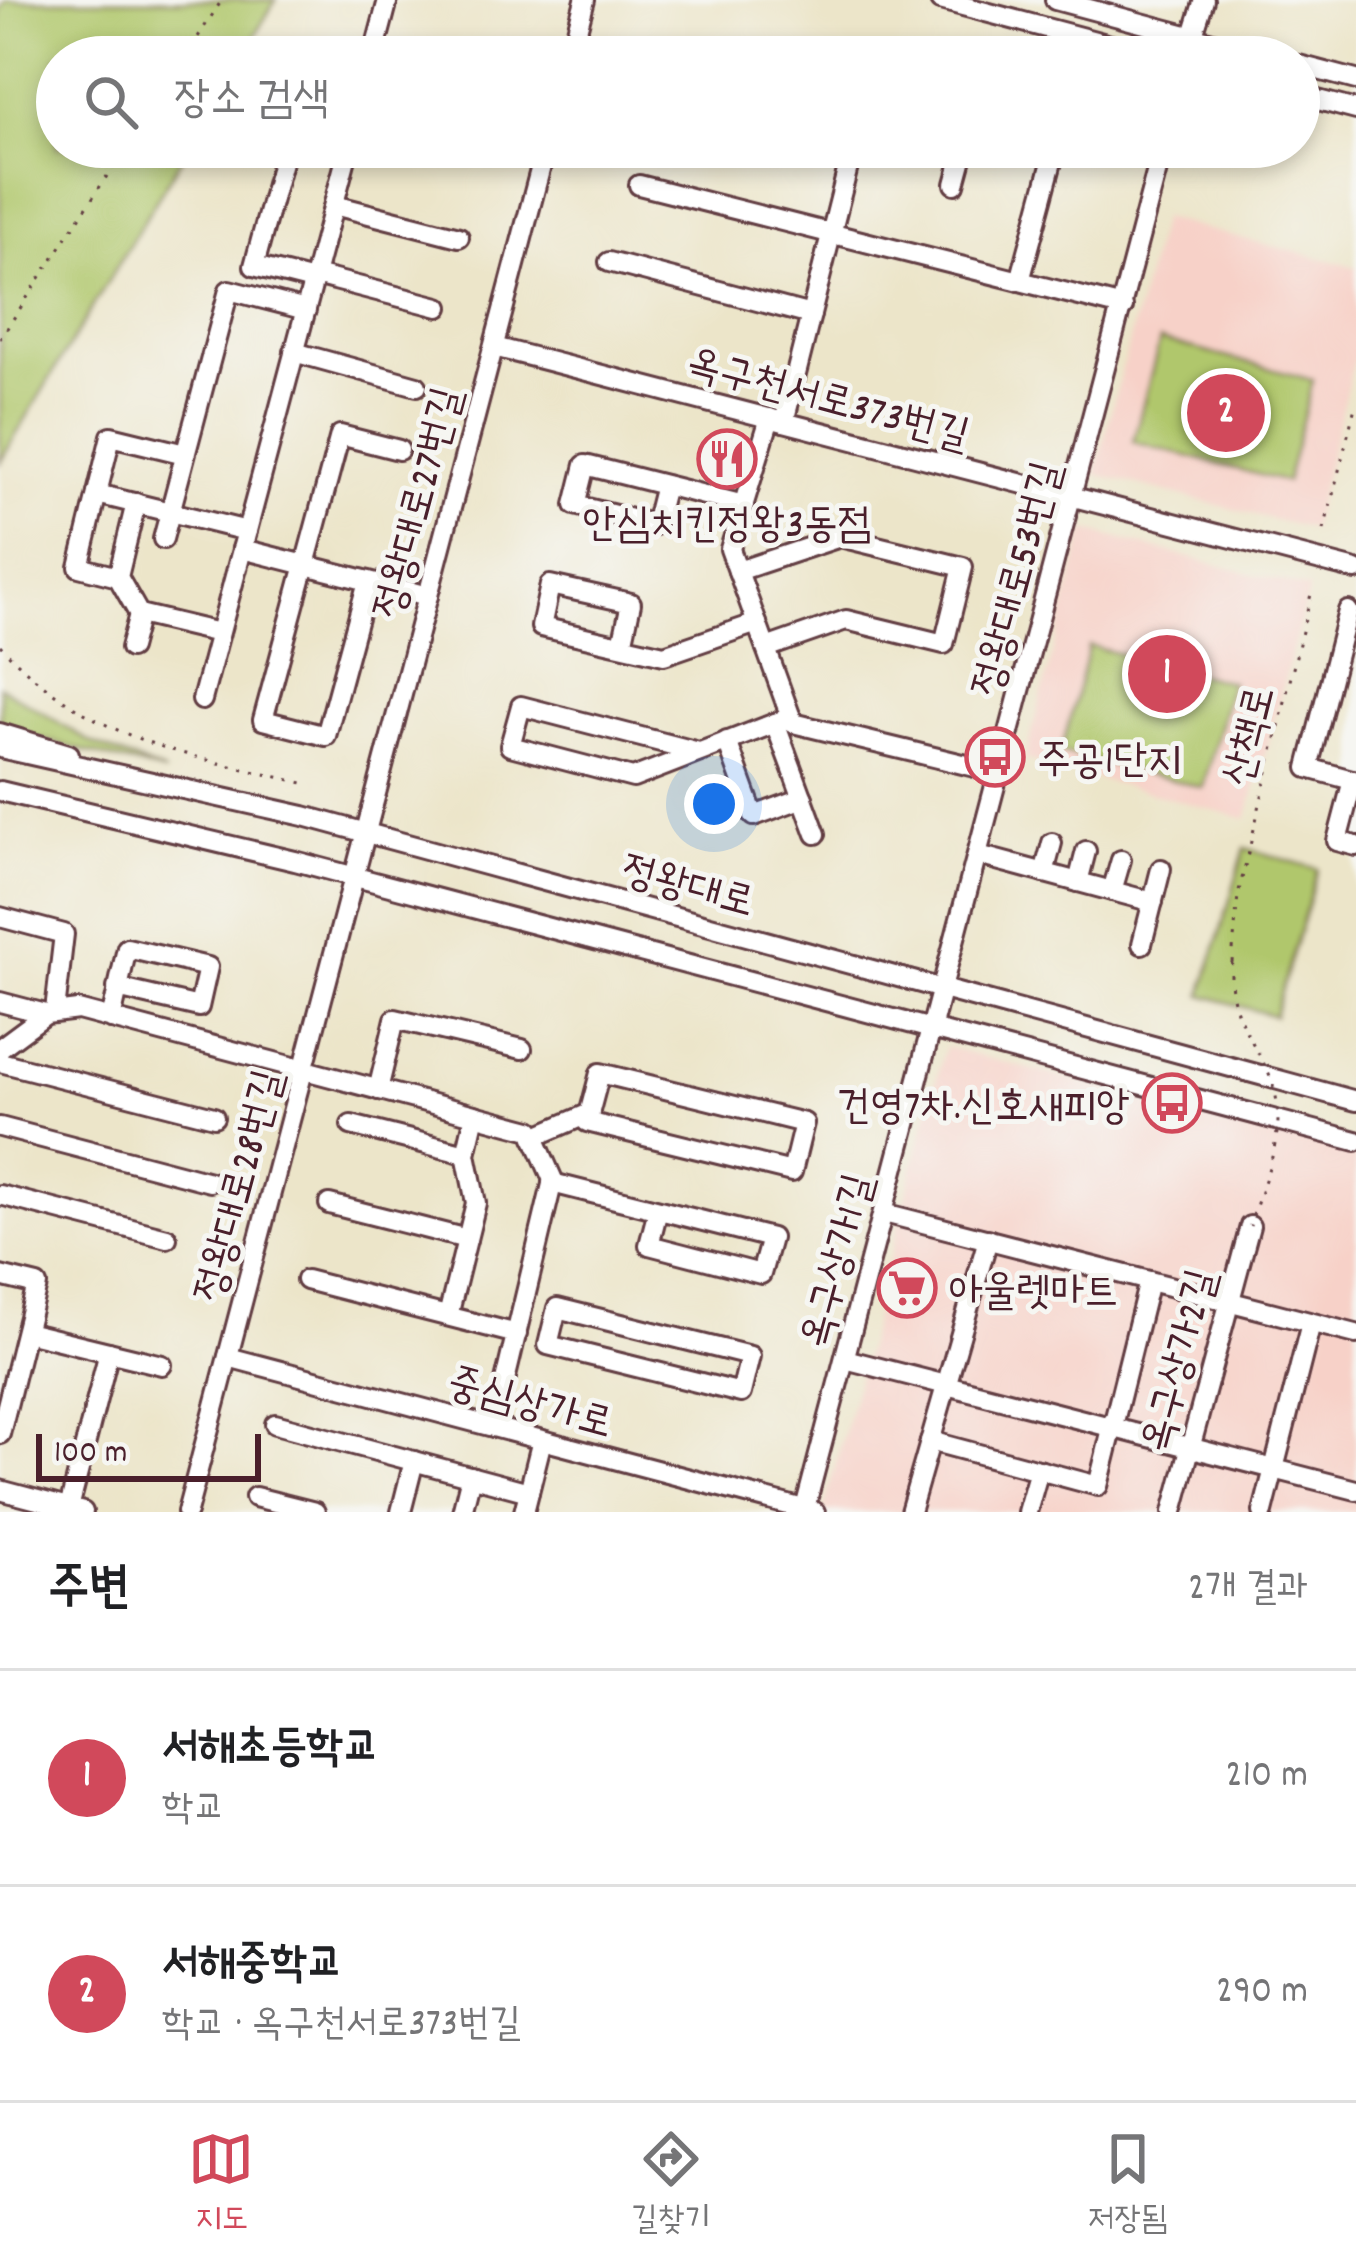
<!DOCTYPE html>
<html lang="ko">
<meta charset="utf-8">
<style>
body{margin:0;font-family:Dekko,"Poor Story",sans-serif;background:#f2f2f2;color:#202124}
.scale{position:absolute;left:36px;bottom:30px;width:225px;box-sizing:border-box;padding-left:12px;border:6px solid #4a1f2b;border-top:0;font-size:33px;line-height:42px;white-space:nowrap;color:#4a1f2b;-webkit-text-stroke:9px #f6f6f2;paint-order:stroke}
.you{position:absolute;left:714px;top:804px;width:42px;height:42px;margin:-30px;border:9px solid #fff;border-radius:50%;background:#1a73e8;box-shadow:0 0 0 18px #1a73e833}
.badge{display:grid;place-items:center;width:78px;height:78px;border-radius:50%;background:#d1495b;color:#fff;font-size:39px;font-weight:700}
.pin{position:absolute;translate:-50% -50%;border:6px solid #fff;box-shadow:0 3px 12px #0006}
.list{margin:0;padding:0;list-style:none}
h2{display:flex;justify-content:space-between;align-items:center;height:156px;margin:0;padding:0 48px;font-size:51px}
h2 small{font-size:39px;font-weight:400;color:#757577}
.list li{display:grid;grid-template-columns:78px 1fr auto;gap:36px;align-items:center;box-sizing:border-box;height:216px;padding:0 48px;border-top:3px solid #e0e0e0}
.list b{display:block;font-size:45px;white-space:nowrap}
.list p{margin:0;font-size:39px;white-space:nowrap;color:#757577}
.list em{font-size:39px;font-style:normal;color:#757577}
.icon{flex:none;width:66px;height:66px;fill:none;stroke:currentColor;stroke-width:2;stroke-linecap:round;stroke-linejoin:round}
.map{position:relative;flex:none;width:1356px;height:1512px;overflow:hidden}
.search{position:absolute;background:#fff;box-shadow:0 6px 18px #0003;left:36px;right:36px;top:36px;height:132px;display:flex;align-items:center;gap:30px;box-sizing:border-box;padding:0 42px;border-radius:66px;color:#757577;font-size:45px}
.sheet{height:588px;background:#fff}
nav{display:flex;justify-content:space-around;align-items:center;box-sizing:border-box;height:168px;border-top:3px solid #e0e0e0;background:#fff;font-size:33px;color:#757577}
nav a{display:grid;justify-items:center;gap:6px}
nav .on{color:#d1495b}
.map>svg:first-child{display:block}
</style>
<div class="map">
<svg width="1356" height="1512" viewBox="0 0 1356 1512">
<rect width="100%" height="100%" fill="#f6f6f2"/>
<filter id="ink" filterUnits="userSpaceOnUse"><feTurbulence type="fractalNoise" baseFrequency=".00833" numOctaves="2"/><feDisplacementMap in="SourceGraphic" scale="24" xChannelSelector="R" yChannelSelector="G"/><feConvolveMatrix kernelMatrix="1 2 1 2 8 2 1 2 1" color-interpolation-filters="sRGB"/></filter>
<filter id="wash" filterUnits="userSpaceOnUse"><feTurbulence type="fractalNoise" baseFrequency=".004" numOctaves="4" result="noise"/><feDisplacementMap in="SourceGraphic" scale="48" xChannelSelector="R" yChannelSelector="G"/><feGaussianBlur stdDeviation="2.7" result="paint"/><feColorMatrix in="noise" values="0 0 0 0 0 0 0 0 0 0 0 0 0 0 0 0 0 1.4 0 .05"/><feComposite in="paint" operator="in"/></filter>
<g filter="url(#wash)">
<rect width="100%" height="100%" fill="#ece5c9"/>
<g fill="#f7d1c8">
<polygon points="1161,218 1356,267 1356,353 1311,529 1095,474"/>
<polygon points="1085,530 1309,589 1247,819 1025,759"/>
<polygon points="945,1047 1356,1154 1356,1512 823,1512"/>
</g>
<g fill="#b0c76c" stroke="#7d734c" stroke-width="3">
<polygon points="6,0 276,0 242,57 57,57 57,147 188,147 0,462 0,10"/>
<polygon points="1160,340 1313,380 1286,482 1133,442"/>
<polygon points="1089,646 1231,682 1203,788 1061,752"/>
<polygon points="0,686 90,742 165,773 0,728"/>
<polygon points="1245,848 1318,869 1274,1016 1202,995"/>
</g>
</g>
<g filter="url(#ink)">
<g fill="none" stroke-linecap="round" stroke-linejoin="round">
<defs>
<g id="minor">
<polyline points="940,0 1156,57"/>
<polyline points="1055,0 1269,57"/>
<polyline points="373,57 388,0"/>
<polyline points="570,57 585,0"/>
<polyline points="694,57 696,48 730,57"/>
<polyline points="1186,57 1204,0"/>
<polyline points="1299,65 1356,80"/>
<polyline points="1299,95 1356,110"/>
<polyline points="286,147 254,266 313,281"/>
<polyline points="955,184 965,147"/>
<polyline points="639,185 1123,307"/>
<polyline points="334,205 459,237"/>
<polyline points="609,262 811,315"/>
<polyline points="315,275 439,307"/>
<polyline points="1020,281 1056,147"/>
<polyline points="494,347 1356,570"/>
<polyline points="294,352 417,386"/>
<polyline points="770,418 730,549 793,723 1000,773"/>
<polyline points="784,422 853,147"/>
<polyline points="665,485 655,525 575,505 585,465 744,505"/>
<polyline points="97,494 247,531"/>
<polyline points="136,503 118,577 139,614 219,633"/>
<polyline points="163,539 229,290 306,310"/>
<polyline points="242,549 428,596"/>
<polyline points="738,571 840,537 963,567 944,644 846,620 766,648"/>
<polyline points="118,577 79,567 111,436 185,454"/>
<polyline points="368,581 326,736 263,720 340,435 399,450"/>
<polyline points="1348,611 1308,768 1356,781"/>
<polyline points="622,645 631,603 550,585 541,627 664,655 757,623"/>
<polyline points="130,648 139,614"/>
<polyline points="202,700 349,147"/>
<polyline points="775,723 816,834"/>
<polyline points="0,733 69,754"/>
<polyline points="727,741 754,816 803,798"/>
<polyline points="0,748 304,816 1356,1101"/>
<polyline points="699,752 521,706 510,746 633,778 791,717"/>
<polyline points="1353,780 1337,841 1356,846"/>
<polyline points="0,791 295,861 1356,1141"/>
<polyline points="978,855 1153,902"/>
<polyline points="1044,873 1052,843"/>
<polyline points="1078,882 1086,851"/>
<polyline points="1112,891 1121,860"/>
<polyline points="0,917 64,934 55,1011"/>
<polyline points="1142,944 1161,869"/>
<polyline points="0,1002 46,1014"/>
<polyline points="111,1019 127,948 208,967 199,1007 117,988"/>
<polyline points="0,1048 46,1014 78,1010 531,1130 553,1180 494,1427"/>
<polyline points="0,1062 214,1117"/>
<polygon points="600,1073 804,1123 792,1172 587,1122"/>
<polyline points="378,1090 395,1019 522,1049"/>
<polyline points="351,1125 466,1154"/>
<polyline points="0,1127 210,1182"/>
<polyline points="534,1137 590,1113"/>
<polyline points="552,1183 771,1238 761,1274 649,1245 658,1210"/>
<polyline points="0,1195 167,1238"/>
<polyline points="329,1204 467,1239"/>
<polyline points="884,1213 1356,1334"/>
<polyline points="0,1276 37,1285 0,1434"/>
<polyline points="306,1280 517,1334"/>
<polygon points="557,1308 750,1356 741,1393 548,1345"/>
<polyline points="448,1316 476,1203 466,1154 475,1115"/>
<polyline points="26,1332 162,1365"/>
<polyline points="228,1357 815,1512"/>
<polyline points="845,1359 1356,1490"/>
<polyline points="275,1424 529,1492"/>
<polyline points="930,1441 1098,1486 1149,1281"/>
<polyline points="0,1490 83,1512"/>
<polyline points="255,1497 315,1512"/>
<polyline points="69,1508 109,1352"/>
<polyline points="187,1512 546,147"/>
<polyline points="401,1512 414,1461"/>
<polyline points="462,1512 471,1476"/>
<polyline points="524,1512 542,1440"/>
<polyline points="804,1512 1163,147"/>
<polyline points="910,1512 988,1239"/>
<polyline points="1027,1512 1039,1470"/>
<polyline points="1173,1512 1250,1226"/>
<polyline points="1263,1512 1311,1323"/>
</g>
</defs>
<use href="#minor" stroke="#623d43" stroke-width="24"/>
<g stroke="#623d43" stroke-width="3" stroke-dasharray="3 9" stroke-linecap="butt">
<polyline points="185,57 222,0"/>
<polyline points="0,339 126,147"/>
<polyline points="1324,530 1356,403"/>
<path d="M0,645C92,744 187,754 311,785"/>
<polyline points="1232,962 1238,895 1312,590"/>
</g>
<use href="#minor" stroke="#fff" stroke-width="18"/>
<path stroke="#623d43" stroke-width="3" stroke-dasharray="3 9" stroke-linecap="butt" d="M1232,962C1223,1029 1277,1054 1278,1115C1279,1151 1259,1192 1250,1226"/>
</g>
</g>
<defs>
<symbol id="restaurant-ring" viewBox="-11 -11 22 22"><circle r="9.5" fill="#f6f6f2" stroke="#d1495b" stroke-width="1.5"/><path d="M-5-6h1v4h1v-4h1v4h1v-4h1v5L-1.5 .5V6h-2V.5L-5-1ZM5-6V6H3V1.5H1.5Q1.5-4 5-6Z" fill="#d1495b"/></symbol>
<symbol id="bus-ring" viewBox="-11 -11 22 22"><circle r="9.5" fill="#f6f6f2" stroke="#d1495b" stroke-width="1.5"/><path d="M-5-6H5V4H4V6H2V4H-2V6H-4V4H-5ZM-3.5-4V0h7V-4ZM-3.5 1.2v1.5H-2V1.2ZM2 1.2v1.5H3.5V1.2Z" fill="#d1495b"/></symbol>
<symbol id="supermarket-ring" viewBox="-11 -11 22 22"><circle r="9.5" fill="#f6f6f2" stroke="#d1495b" stroke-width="1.5"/><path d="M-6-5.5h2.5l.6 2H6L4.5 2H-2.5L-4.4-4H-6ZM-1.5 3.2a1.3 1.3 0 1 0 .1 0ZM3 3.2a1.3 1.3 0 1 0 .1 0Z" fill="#d1495b"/></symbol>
</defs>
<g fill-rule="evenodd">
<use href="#restaurant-ring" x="694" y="426" width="66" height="66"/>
<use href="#bus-ring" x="962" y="724" width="66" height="66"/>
<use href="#bus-ring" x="1139" y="1070" width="66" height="66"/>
<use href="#supermarket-ring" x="874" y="1255" width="66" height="66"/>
</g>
<g text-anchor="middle" stroke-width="10" stroke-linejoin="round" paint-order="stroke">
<g font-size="42" fill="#4a1f2b" stroke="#f6f6f2">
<text transform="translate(829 396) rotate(15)" y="15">옥구천서로373번길</text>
<text transform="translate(415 502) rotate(-75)" y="15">정왕대로27번길</text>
<text transform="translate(1014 578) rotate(-75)" y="15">정왕대로53번길</text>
<text transform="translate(1246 735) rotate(-76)" y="15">산책로</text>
<text transform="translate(689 883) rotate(15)" y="15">정왕대로</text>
<text transform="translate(236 1185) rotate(-75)" y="15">정왕대로28번길</text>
<text transform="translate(834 1260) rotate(-75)" y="15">옥구상가1길</text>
<text transform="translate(1176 1360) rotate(-75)" y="15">옥구상가2길</text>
<text transform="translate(531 1400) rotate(15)" y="15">중심상가로</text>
</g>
<g font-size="42" fill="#4a1f2b" stroke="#f6f6f2" text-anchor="start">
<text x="727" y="536" text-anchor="middle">안심치킨정왕3동점</text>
<text x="1037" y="772">주공1단지</text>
<text x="1130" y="1118" text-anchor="end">건영7차.신호새피앙</text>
<text x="949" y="1303">아울렛마트</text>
</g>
</g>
</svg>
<div class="scale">100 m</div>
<div class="you"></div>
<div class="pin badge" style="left:1167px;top:674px">1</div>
<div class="pin badge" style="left:1226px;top:413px">2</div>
<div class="search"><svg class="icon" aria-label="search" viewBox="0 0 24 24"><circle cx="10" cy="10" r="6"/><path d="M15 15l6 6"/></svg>장소 검색</div>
</div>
<section class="sheet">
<h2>주변<small>2개 결과</small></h2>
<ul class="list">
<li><span class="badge">1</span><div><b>서해초등학교</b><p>학교</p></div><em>210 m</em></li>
<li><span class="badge">2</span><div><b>서해중학교</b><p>학교 · 옥구천서로373번길</p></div><em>290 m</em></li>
</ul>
</section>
<nav>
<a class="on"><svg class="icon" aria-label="map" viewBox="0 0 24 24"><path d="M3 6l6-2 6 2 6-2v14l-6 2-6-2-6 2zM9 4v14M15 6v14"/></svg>지도</a>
<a><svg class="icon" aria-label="directions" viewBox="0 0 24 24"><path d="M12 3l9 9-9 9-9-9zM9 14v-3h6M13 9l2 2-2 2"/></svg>길찾기</a>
<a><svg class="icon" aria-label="saved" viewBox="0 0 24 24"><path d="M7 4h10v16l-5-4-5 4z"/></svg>저장됨</a>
</nav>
